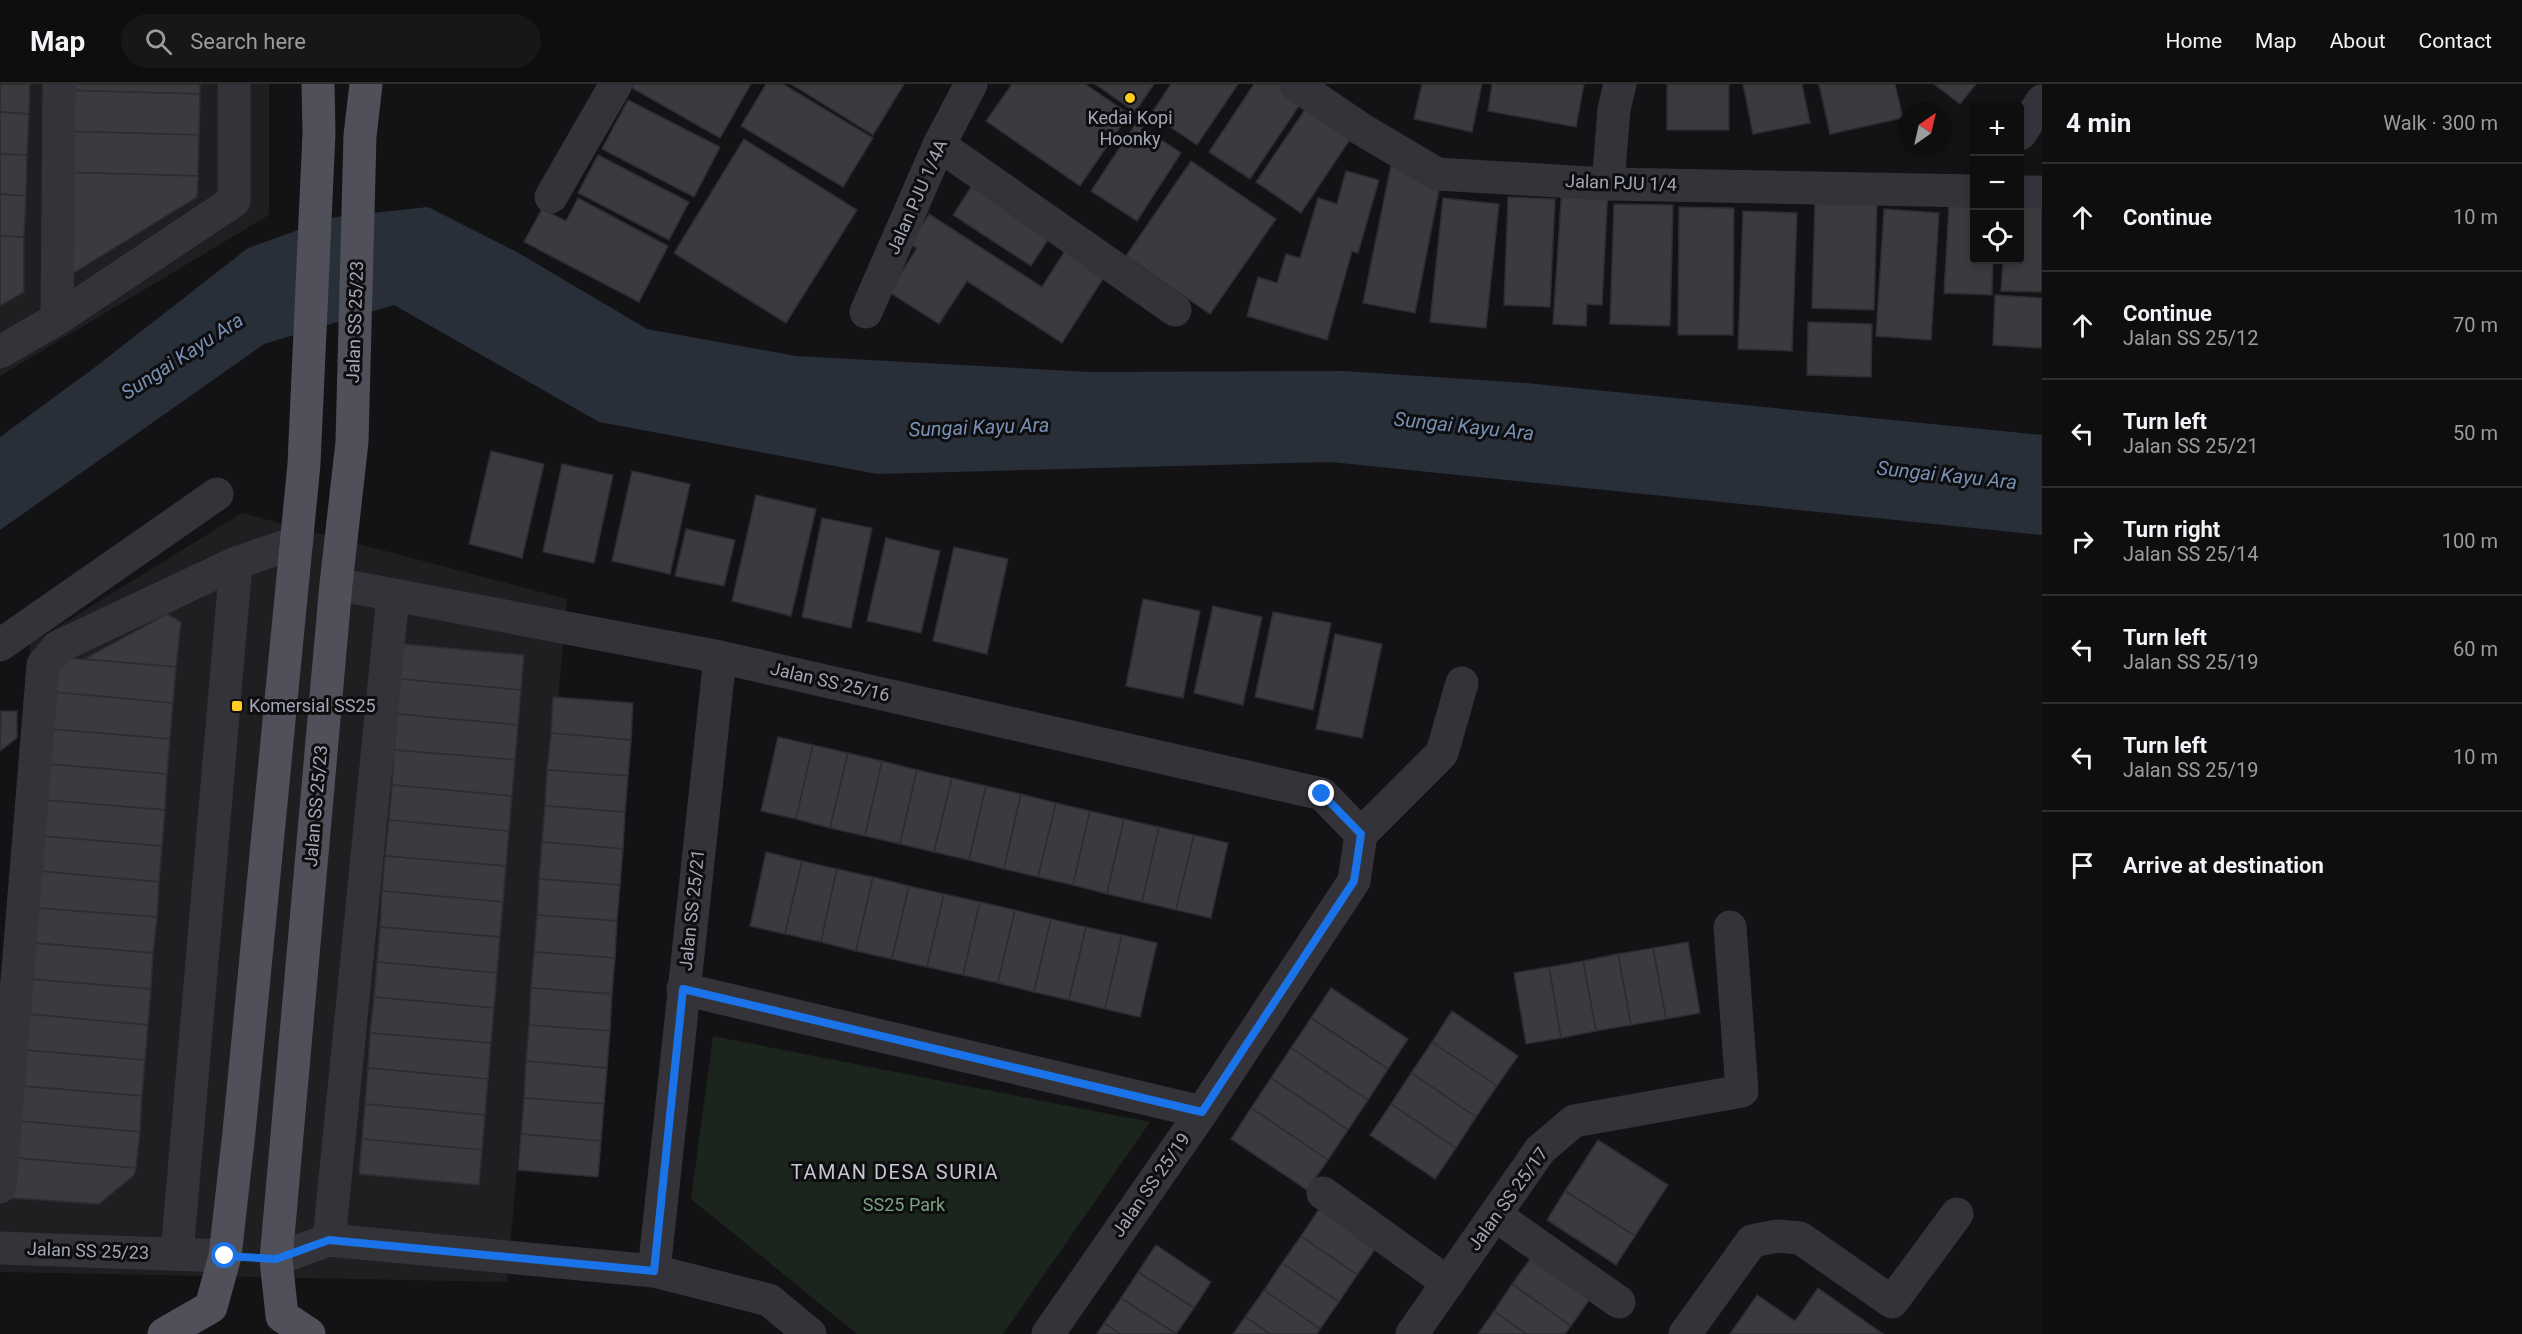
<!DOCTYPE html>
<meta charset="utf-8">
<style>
body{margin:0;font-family:Roboto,sans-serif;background:#171718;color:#f1f3f6}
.controls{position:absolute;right:18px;top:18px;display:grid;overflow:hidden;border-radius:6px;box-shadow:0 3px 9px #0003}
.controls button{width:54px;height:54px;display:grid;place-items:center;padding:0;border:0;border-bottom:2px solid #2e2e2f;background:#0e0e0f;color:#f1f3f6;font:30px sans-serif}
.compass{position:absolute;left:1898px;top:18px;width:54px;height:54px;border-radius:50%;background:#0e0e0f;box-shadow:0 3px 9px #0003;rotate:34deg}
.stop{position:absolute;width:18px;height:18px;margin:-14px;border:4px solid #1a73e8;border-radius:50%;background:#fff}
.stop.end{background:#1a73e8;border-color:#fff;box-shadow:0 2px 6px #0008}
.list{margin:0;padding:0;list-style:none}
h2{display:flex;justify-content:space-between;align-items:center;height:78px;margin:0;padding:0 24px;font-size:26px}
h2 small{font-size:20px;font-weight:400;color:#9b9c9e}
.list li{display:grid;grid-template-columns:39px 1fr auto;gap:18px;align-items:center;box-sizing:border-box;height:108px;padding:0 24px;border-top:2px solid #2e2e2f}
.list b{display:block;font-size:22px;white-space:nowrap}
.list p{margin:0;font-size:20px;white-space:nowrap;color:#9b9c9e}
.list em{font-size:20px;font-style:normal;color:#9b9c9e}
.icon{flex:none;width:33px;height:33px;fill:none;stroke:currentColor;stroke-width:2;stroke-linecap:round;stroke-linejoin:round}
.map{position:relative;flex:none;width:2042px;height:1250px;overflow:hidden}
header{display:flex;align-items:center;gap:36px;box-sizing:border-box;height:84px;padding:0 30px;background:#0e0e0f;border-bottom:2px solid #2e2e2f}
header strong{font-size:28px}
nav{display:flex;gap:33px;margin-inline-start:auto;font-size:21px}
.search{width:420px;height:54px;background:#171718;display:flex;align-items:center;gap:15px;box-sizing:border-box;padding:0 21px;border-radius:33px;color:#9b9c9e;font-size:22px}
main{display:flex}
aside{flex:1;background:#0e0e0f}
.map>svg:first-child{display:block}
</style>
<header>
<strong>Map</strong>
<div class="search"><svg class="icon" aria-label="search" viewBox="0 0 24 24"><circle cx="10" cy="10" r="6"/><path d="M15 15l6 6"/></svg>Search here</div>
<nav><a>Home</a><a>Map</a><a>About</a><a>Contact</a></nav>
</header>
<main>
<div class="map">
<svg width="2042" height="1250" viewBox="0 0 2042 1250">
<rect width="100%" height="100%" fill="#131214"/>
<g fill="#1f1e21">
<polygon points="0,0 269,0 269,131 0,292"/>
<polygon points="242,429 567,515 507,1198 0,1188 0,928 30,560"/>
</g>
<polygon fill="#1c241e" points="713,952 1150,1038 1003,1250 857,1250 691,1115"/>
<polygon fill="#282f39" points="428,123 517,168 647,245 796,272 1090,288 1344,287 1526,299 2042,351 2042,451 1331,378 877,390 599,338 394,221 264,260 0,446 0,353 94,284 248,164 335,133"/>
<g fill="#3a3a3f" stroke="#2d2c30" stroke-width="1.5">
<polygon points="0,0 30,0 29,30 0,28"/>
<polygon points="57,0 200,0 200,10 57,6"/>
<polygon points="634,0 751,0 720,54 632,4"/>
<polygon points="766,0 783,0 873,54 843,103 741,42"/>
<polygon points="791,0 904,0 873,51"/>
<polygon points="1012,0 1085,0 1129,30 1080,102 986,37"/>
<polygon points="1095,0 1154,0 1135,28"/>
<polygon points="1171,0 1238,0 1197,61 1151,30"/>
<polygon points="1254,0 1279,0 1303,16 1250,95 1209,68"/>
<polygon points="1422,0 1482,0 1472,48 1414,35"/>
<polygon points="1492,0 1584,0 1576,43 1488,27"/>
<rect x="1667" y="0" width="62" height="46"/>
<polygon points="1743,0 1802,0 1810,39 1753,50"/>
<polygon points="1819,0 1895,0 1903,34 1830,50"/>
<polygon points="1934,0 1976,0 1960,20"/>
<polygon points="57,6 200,10 199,51 56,47"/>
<polygon points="628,16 720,63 694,113 602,65"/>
<polygon points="1308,21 1353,51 1301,129 1256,98"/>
<polygon points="0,28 29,30 27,71 0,70"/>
<polygon points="1136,39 1181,69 1137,137 1091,107"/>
<polygon points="56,47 199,51 198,92 55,88"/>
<polygon points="744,55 857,126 786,239 674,169"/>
<polygon points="0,70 27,71 26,112 0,110"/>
<polygon points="598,71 689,118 669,156 578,109"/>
<polygon points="1191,77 1276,135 1210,230 1126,172"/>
<polygon points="1391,81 1442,91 1415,229 1363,219"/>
<polygon points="1346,87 1379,96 1358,169 1352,167 1327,256 1247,232 1258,193 1277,199 1286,170 1300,174 1318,114 1337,120"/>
<polygon points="55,88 198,92 197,113 54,201"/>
<polygon points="973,100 1051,151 1031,182 953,131"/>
<polygon points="1562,102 1608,104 1602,221 1587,220 1586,242 1553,240"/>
<polygon points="0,110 26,112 24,153 0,152"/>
<polygon points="1508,113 1555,115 1550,223 1504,221"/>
<polygon points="578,114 668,162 639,218 524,158 542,125 566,137"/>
<polygon points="1443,114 1499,120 1486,244 1430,238"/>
<polygon points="1815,118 1877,120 1874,226 1812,224"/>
<polygon points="1614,120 1673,121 1670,242 1610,240"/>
<polygon points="1949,120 1974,121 1974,176 1993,176 1992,211 1944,209"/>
<polygon points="2020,120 2042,121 2042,208 2001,207 2003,176 2020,176"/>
<polygon points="1679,123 1734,124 1733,251 1678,251"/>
<polygon points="1884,125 1939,129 1931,256 1876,252"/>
<polygon points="1743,127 1797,129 1792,267 1738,265"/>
<polygon points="929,130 1042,203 1070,159 1110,184 1062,259 967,197 939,240 889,208 917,164 910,160"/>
<polygon points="0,152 24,153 24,208 0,222"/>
<polygon points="1995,211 2042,214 2042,264 1993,261"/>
<polygon points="1808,238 1872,240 1871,293 1807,291"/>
<polygon points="491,367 544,380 522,474 469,460"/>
<polygon points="562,380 613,391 594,479 543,468"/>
<polygon points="632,387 690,400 670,490 612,477"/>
<polygon points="756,411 816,425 791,532 732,517"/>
<polygon points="822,434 872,444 851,544 802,533"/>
<polygon points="686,445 735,456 724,502 675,492"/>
<polygon points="886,454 940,467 921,549 867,537"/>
<polygon points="954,463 1008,475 987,570 933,557"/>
<polygon points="1143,515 1200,527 1183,614 1126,602"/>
<polygon points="1213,522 1262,533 1243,621 1194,609"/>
<polygon points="1273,528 1331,539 1313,626 1255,613"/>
<polygon points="167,530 181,538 176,583 84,575"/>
<polygon points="1335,550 1382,560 1362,654 1316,645"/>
<polygon points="403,560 524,571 521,606 400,595"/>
<polygon points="55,573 176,583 173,619 53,608"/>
<polygon points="400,595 521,606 518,641 397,630"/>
<polygon points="53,608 173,619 170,655 50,645"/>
<polygon points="553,613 633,619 631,656 551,649"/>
<polygon points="1,627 17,627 17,654 0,667"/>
<polygon points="397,630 518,641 515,676 394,666"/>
<polygon points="50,645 170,655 167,690 47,680"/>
<polygon points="551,649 631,656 628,692 547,686"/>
<polygon points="778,653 813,661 796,735 761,727"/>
<polygon points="813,661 848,669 830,744 796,735"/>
<polygon points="394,666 515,676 512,712 392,701"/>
<polygon points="848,669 882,677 865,752 830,744"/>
<polygon points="882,677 917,686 900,760 865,752"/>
<polygon points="47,680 167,690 165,726 44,716"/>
<polygon points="547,686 628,692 625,728 545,722"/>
<polygon points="917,686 952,694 934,768 900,760"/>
<polygon points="952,694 986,702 969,776 934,768"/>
<polygon points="392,701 512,712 509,747 389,736"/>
<polygon points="986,702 1021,710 1004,785 969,776"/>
<polygon points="1021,710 1056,719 1038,793 1004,785"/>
<polygon points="44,716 165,726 162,762 42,752"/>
<polygon points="1056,719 1090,727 1073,801 1038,793"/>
<polygon points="545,722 625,728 623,765 542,758"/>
<polygon points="1090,727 1124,735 1107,810 1073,801"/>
<polygon points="1124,735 1159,743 1142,818 1107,810"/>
<polygon points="389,736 509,747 506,782 385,772"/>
<polygon points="1159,743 1194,751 1176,826 1142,818"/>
<polygon points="1194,751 1228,759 1211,834 1176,826"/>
<polygon points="42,752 162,762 159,798 38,787"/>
<polygon points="542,758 623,765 620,801 539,795"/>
<polygon points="766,768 802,777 785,850 750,842"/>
<polygon points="385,772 506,782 503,818 382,807"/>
<polygon points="802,777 837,785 821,858 785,850"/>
<polygon points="837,785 873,793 856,867 821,858"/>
<polygon points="38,787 159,798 157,833 36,824"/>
<polygon points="873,793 909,802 892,875 856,867"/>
<polygon points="539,795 620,801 617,837 537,831"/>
<polygon points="909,802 944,810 927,883 892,875"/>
<polygon points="382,807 503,818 500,853 380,843"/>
<polygon points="944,810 980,818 963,891 927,883"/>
<polygon points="980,818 1015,826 998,899 963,891"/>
<polygon points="36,824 157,833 153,869 33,859"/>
<polygon points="1015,826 1051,835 1034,908 998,899"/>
<polygon points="537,831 617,837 615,874 534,868"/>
<polygon points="1051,835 1086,843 1069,916 1034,908"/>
<polygon points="380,843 500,853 497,889 377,878"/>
<polygon points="1086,843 1122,851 1105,925 1069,916"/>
<polygon points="1122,851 1157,859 1140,933 1105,925"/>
<polygon points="1688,858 1700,929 1666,935 1653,864"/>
<polygon points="33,859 153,869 151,905 30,895"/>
<polygon points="1653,864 1666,935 1631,941 1618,870"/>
<polygon points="534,868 615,874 612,910 531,904"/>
<polygon points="1618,870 1631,941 1596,947 1583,877"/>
<polygon points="1583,877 1596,947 1561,954 1549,883"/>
<polygon points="377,878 497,889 494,924 374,913"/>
<polygon points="1549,883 1561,954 1526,960 1514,889"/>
<polygon points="30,895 151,905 148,941 27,930"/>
<polygon points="531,904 612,910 610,947 529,941"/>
<polygon points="1331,904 1408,955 1388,985 1311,934"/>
<polygon points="374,913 494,924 491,959 370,949"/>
<polygon points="1452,927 1518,972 1497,1002 1432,958"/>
<polygon points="27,930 148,941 145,976 24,966"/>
<polygon points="1311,934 1388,985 1368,1016 1291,964"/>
<polygon points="529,941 610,947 607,984 526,977"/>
<polygon points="370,949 491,959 488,995 368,984"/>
<polygon points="1432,958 1497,1002 1476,1033 1411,989"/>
<polygon points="1291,964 1368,1016 1348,1046 1271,994"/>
<polygon points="24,966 145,976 142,1012 21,1002"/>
<polygon points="526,977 607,984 604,1020 524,1014"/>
<polygon points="368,984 488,995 485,1031 365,1020"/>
<polygon points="1411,989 1476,1033 1456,1064 1391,1020"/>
<polygon points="1271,994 1348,1046 1328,1076 1251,1024"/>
<polygon points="21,1002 142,1012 140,1048 19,1037"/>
<polygon points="524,1014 604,1020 601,1057 521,1050"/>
<polygon points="365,1020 485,1031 482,1066 362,1055"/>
<polygon points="1391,1020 1456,1064 1435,1095 1370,1051"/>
<polygon points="1251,1024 1328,1076 1307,1106 1231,1055"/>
<polygon points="19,1037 140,1048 136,1084 16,1074"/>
<polygon points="521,1050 601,1057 598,1093 518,1086"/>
<polygon points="362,1055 482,1066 479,1101 359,1090"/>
<polygon points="1598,1056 1668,1101 1635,1152 1565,1107"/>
<polygon points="16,1074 136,1084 134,1091 99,1120 12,1114"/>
<polygon points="1565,1107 1635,1152 1616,1181 1547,1136"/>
<polygon points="1319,1125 1376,1164 1357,1191 1301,1152"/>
<polygon points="1301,1152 1357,1191 1339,1218 1282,1179"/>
<polygon points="1156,1161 1211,1198 1194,1224 1138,1188"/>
<polygon points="1531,1174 1590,1215 1571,1242 1512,1200"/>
<polygon points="1282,1179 1339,1218 1320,1245 1264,1206"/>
<polygon points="1138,1188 1194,1224 1176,1250 1121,1214"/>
<polygon points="1512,1200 1571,1242 1565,1250 1526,1250 1494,1227"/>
<polygon points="1818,1204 1883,1250 1730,1250 1757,1211 1795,1237"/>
<polygon points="1264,1206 1320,1245 1317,1250 1270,1250 1245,1233"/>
<polygon points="1121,1214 1176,1250 1120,1250 1104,1239"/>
<polygon points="1494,1227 1526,1250 1478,1250"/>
<polygon points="1245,1233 1270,1250 1233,1250"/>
<polygon points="1104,1239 1120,1250 1097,1250"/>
</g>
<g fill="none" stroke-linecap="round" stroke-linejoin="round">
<g stroke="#333339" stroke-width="33">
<polyline points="1295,0 1361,45 1437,90 1608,100 1974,107"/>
<polyline points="2020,50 2042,17"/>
<polyline points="939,61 1175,226"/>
<polyline points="1608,100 1614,25 1620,0"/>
<polyline points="2020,108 2042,108"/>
<polyline points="551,113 616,0"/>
<polyline points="866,228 939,61 971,0"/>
<polyline points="57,235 59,0"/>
<polyline points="0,268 57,235 234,117 234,0"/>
<polyline points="336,500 720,573 1322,710 1361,750 1354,797 1202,1028 1048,1250"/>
<polyline points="0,561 217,410"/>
<polyline points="1361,750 1442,669 1462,599"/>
<polyline points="683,905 1202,1028"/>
<polyline points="0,1103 43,581 58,563 236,479"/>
<polyline points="1323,1109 1448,1199"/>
<polyline points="1495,1131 1619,1218"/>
<polyline points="329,1156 393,511"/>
<polyline points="0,1164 225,1172"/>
<polyline points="177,1170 236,479 297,458"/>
<polyline points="276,1175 329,1156 654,1187 769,1216 810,1250"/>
<polyline points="654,1187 720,573"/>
<polyline points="1412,1250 1540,1066 1574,1037 1742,1007 1730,843"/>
<polyline points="1685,1250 1752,1157 1777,1152 1800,1154 1892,1218 1957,1130"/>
</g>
<g stroke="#4f5059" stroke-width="33">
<polyline points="164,1250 211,1223 225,1172 239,1048 304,380 319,49 318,0"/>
<polyline points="309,1250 282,1232 276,1175 336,500 352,358 360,52 366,0"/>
</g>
</g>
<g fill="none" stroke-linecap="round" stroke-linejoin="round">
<polyline stroke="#1a73e8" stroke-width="8" points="225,1172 276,1175 329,1156 654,1187 683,905 1202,1028 1354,797 1361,750 1322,710"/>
</g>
<g fill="#fecd20" stroke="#0e0d0f" stroke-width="2">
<circle cx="1130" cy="14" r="6"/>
<rect x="231" y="616" width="12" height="12" rx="3"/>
</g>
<g text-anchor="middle" stroke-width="6" stroke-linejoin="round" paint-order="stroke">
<g font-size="18" fill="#a3a6b6" stroke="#0e0d0f">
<text x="1130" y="40">Kedai Kopi<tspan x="1130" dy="21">Hoonky</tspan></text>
<text x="249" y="628" text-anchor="start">Komersial SS25</text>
</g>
<g font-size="18" fill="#a3a6b6" stroke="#0e0d0f">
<text transform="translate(1621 99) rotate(2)" y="6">Jalan PJU 1/4</text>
<text transform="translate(917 113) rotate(-66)" y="6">Jalan PJU 1/4A</text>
<text transform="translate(355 238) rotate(-88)" y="6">Jalan SS 25/23</text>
<text transform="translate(830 598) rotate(13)" y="6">Jalan SS 25/16</text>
<text transform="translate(316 722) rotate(-85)" y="6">Jalan SS 25/23</text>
<text transform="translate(692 826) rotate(-84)" y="6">Jalan SS 25/21</text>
<text transform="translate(1151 1101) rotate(-55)" y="6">Jalan SS 25/19</text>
<text transform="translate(1508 1115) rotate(-54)" y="6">Jalan SS 25/17</text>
<text transform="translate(88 1167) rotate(2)" y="6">Jalan SS 25/23</text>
</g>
<g font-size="18" fill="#78a280" stroke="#0e0d0f">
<text x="904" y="1127">SS25 Park</text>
</g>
<g font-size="20" font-style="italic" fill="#7790b4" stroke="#0e0d0f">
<text transform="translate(182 272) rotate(-33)" y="7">Sungai Kayu Ara</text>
<text transform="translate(1464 342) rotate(6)" y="7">Sungai Kayu Ara</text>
<text transform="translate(979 343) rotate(-2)" y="7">Sungai Kayu Ara</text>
<text transform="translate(1947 391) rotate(6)" y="7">Sungai Kayu Ara</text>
</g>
<g font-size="20" letter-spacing="1.5" fill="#c4c6d1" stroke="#0e0d0f">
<text x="895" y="1095">TAMAN DESA SURIA</text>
</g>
</g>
</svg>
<div class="controls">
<button>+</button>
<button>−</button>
<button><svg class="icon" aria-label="locate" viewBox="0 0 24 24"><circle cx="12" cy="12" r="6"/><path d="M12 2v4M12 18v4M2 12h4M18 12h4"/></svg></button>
</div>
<svg class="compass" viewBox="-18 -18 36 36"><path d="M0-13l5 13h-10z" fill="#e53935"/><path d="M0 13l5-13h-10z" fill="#9b9c9e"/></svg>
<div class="stop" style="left:225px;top:1172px"></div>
<div class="stop end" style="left:1322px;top:710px"></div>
</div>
<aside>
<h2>4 min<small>Walk · 300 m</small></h2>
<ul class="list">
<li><svg class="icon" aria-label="ahead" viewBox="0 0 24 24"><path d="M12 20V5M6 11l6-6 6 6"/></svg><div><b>Continue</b></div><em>10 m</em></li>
<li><svg class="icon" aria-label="ahead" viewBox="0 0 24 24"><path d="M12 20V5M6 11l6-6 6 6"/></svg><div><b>Continue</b><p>Jalan SS 25/12</p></div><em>70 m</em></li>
<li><svg class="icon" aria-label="left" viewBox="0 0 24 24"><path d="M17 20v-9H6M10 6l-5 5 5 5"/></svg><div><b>Turn left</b><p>Jalan SS 25/21</p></div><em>50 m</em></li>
<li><svg class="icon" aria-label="right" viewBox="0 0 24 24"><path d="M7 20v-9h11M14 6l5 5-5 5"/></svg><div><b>Turn right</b><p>Jalan SS 25/14</p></div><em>100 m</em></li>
<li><svg class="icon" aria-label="left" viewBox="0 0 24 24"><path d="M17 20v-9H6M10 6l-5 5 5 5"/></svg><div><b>Turn left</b><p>Jalan SS 25/19</p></div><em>60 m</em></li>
<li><svg class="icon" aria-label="left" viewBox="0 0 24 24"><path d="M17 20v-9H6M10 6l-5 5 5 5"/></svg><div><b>Turn left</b><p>Jalan SS 25/19</p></div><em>10 m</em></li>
<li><svg class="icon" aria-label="arrive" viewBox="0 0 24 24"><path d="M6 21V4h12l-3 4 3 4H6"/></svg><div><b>Arrive at destination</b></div></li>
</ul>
</aside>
</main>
